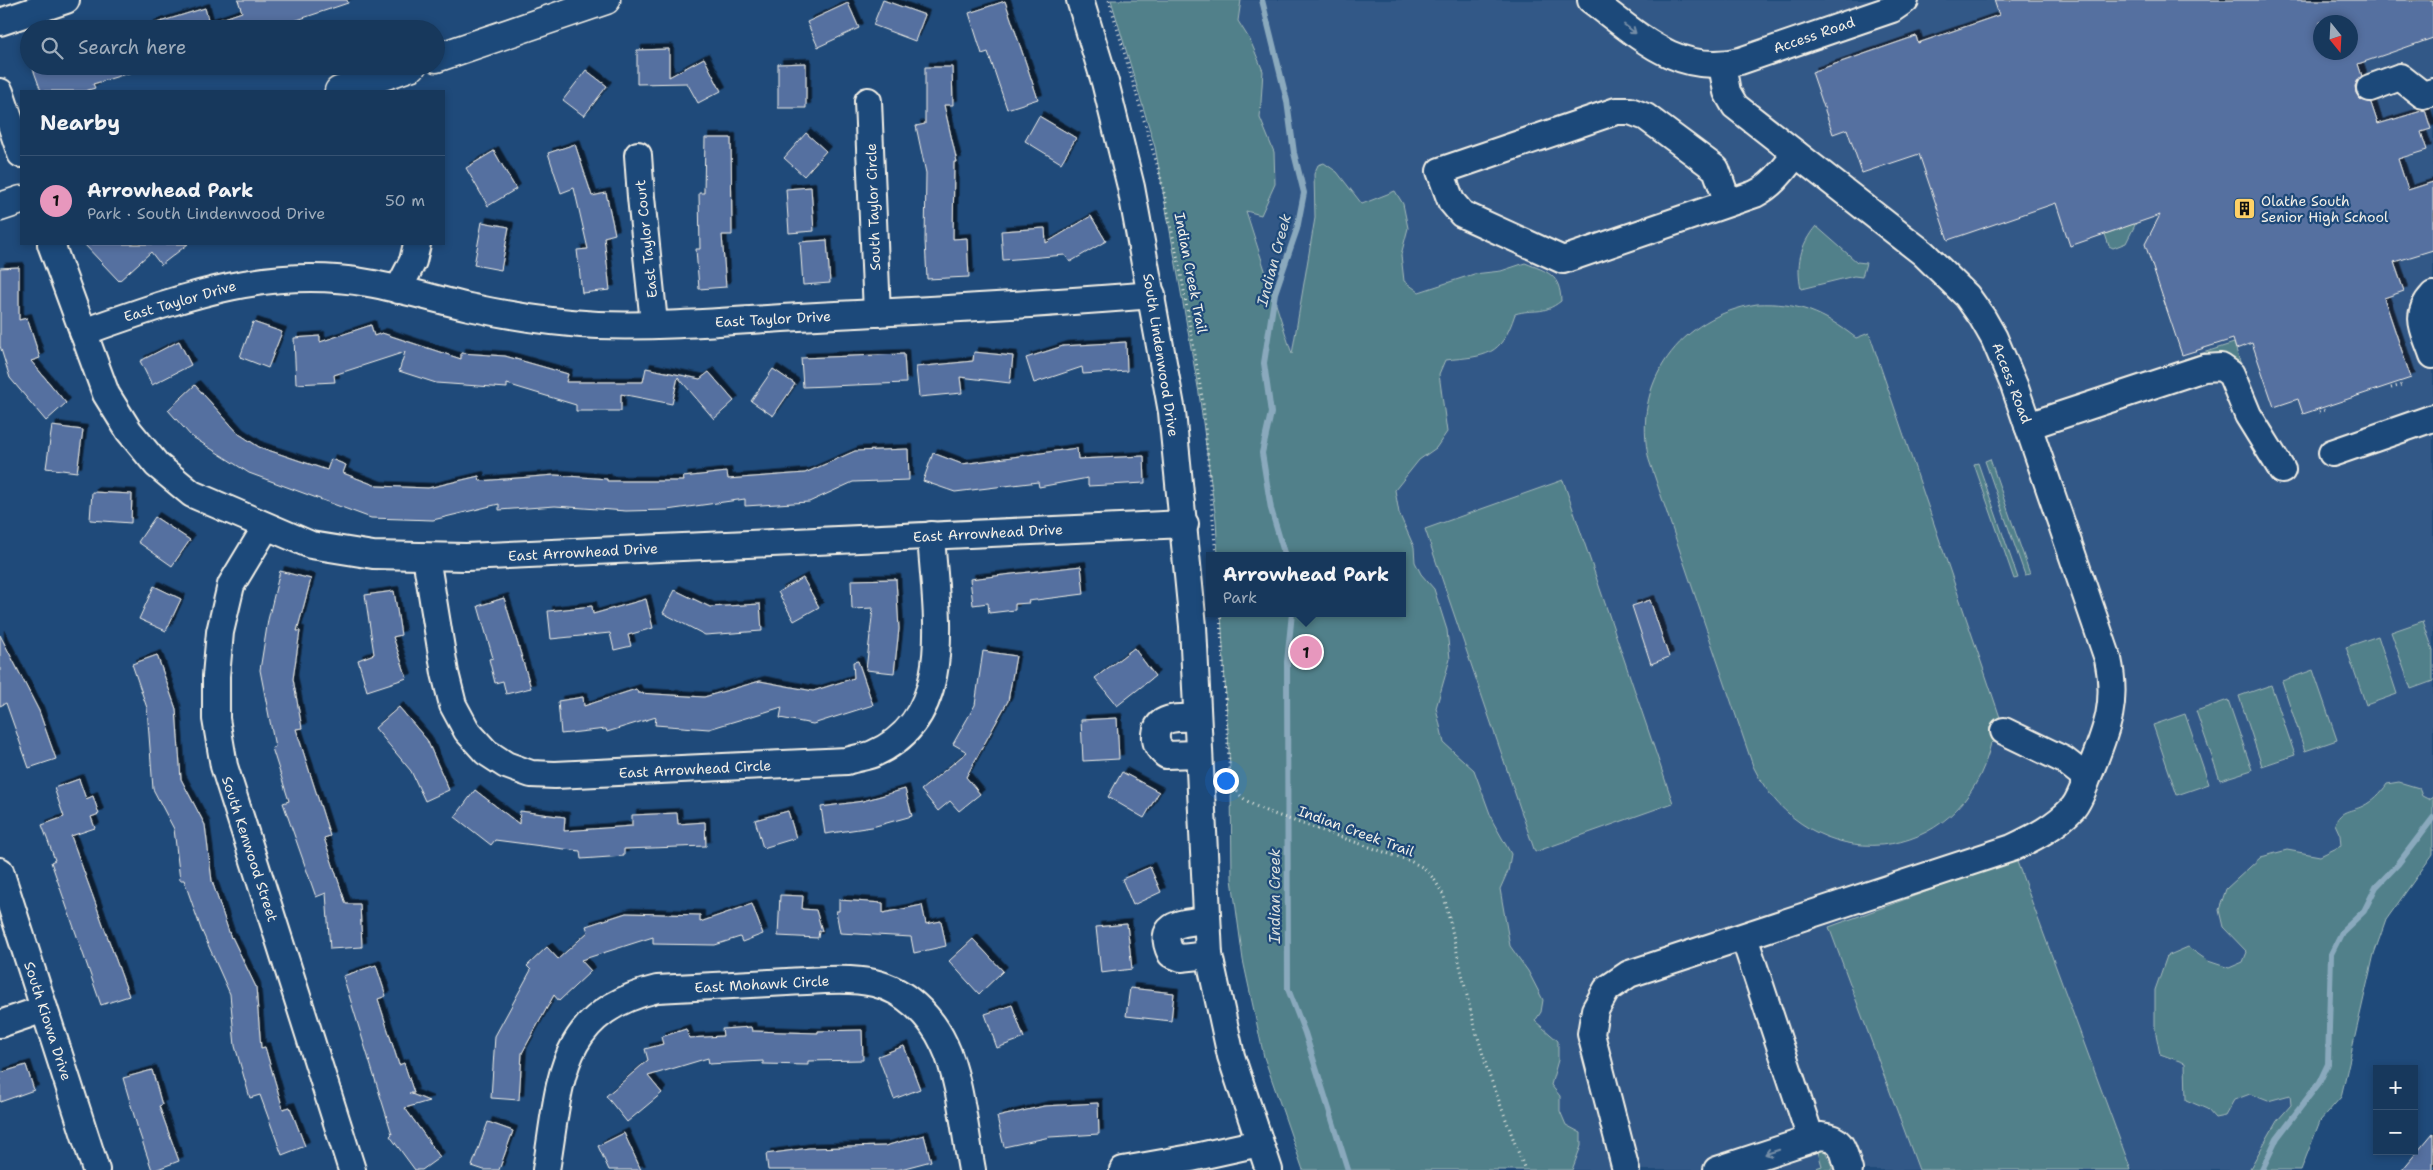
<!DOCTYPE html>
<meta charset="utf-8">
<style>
body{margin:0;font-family:"Shantell Sans",sans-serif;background:#244365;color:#f1f3f6}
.controls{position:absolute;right:15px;bottom:15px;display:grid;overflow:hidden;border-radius:0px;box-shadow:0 2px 8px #0003}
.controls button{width:45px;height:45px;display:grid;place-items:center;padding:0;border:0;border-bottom:1px solid #365272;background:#17385c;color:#f1f3f6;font:25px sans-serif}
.compass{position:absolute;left:2313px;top:15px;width:45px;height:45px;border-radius:50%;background:#17385c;box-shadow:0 2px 8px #0003;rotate:162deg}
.you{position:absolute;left:1225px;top:780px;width:18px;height:18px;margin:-12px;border:4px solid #fff;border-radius:50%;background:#1a73e8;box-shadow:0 0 0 8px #1a73e833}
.badge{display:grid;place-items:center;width:32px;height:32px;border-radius:50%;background:#e797bd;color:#111;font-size:16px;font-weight:700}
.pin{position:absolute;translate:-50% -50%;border:2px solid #fff;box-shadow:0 1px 5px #0006}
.popup{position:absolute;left:1206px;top:552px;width:200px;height:65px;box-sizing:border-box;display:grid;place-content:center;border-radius:0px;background:#17385c;filter:drop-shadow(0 1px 4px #0005);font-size:16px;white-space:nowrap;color:#9eacbb}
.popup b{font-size:19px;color:#f1f3f6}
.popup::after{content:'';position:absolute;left:50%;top:100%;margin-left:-10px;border:10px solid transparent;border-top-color:#17385c}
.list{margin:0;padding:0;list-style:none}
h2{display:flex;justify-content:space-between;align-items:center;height:65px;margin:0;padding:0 20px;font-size:21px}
h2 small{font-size:16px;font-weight:400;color:#9eacbb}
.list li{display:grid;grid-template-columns:32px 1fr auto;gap:15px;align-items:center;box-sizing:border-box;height:90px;padding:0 20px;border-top:1px solid #365272}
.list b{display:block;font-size:19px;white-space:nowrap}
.list p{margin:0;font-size:16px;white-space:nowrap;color:#9eacbb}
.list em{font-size:16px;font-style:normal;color:#9eacbb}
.icon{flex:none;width:28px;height:28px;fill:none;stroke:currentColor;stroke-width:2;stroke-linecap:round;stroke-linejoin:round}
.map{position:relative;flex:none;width:2433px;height:1170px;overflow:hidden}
.search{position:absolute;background:#17385c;box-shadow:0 2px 8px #0003;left:20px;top:20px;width:425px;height:55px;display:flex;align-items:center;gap:12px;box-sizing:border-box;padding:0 18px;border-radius:28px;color:#9eacbb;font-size:19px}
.panel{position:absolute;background:#17385c;box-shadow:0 2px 8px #0003;left:20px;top:90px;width:425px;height:155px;border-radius:0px}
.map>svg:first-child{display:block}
</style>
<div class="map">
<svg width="2433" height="1170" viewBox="0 0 2433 1170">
<defs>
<filter id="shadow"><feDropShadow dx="4.5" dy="-4.5" stdDeviation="0" flood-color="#0009"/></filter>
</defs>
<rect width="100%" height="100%" fill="#1f4a7a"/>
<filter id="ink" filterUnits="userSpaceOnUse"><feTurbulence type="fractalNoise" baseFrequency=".02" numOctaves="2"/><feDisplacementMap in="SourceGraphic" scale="10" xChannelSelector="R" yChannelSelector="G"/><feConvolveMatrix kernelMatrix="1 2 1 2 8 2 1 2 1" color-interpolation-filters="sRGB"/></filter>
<g filter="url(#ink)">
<path fill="#335887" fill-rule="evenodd" d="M1179,0H2433V842L2358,950L2294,1170H1555L1402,613V556H1357ZM2320,22H2350V52H2320Z"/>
<g fill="#51808a" stroke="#a2b8b9">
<path d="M1111,0H1241L1238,21L1250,40L1263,71L1260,118L1274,152L1275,184L1261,215L1246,211L1292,354L1315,218L1314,174L1318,165L1324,163L1337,172L1362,204L1395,191L1403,204L1408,228L1401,255L1404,281L1419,292L1474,274L1501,271L1525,263C1548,272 1560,274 1561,301C1542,316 1534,308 1515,314C1501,357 1487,356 1445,360L1439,374L1447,432L1436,448L1419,460L1395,490L1399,513L1414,547L1415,562L1421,574L1434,589L1447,630L1450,659L1436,708L1444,743L1474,770L1493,822L1511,854L1508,871L1500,889L1510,946L1528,971L1543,1000L1541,1012L1535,1021L1558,1041V1060L1551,1085L1560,1096V1111L1566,1125L1581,1133V1146L1572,1170H1303L1264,1057L1243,960L1232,879L1231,785L1221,613H1402V556H1218L1216,520L1199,393L1155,147Z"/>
<polygon points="2136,223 2126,243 2113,248 2109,246 2105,234"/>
<path d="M1816,226L1857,262L1866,263L1862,277L1854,276L1801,289C1796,265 1800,245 1816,226Z"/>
<path d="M1757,304C1798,302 1824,313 1856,338L1869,333L2007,738L1991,743C1963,869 1808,881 1753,766L1649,460C1631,383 1680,316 1757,304Z"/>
<polygon points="2234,343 2241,365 2231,358 2217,354 2184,359"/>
<polygon points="1990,459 2030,574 2025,575 1985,461"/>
<polygon points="1978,463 2018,578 2014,579 1974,464"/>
<polygon points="1563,480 1673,803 1535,852 1425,529"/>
<polygon points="2423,621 2433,650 2433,681 2411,689 2391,632"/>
<polygon points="2378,636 2397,694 2366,705 2346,647"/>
<polygon points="2313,670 2337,740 2305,751 2282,681"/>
<polygon points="2271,685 2295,755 2262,766 2239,696"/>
<polygon points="2228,700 2252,770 2220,780 2196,711"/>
<polygon points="2185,714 2209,784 2177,795 2153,725"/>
<path d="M2399,782L2419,788L2422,796L2428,799L2433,796V854L2386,920L2374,954L2341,1097L2320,1121L2301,1170H2249L2277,1121L2291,1105L2290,1095L2268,1101L2250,1094L2234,1100L2225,1116L2215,1118L2207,1109L2186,1100L2185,1063L2160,1054L2155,1029V990L2167,956L2188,947L2208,961L2229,968L2243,962L2247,952L2223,927L2219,910L2226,889L2261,857L2287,850L2320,856L2341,846L2340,835L2335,824C2341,809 2351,812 2363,806C2373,801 2381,793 2387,784Z"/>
<polygon points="2016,859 2131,1170 1919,1170 1829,927"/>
<polygon points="1824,1148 1832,1166 1832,1170 1810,1170 1822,1166 1818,1152"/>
</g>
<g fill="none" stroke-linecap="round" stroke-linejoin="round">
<g stroke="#8aa9bd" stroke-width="6">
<polyline points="1262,0 1287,101 1294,153 1304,193 1297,229 1275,293 1264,363 1271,413 1262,453 1271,509 1285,556"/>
<polyline points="1292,613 1287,662 1288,989 1305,1033 1348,1170"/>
<polyline points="2262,1170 2277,1138 2319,1083 2328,1064 2331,954 2342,932 2364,911 2376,887 2398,864 2433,818"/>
</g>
</g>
<g fill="#546fa0" stroke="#f4f1e8" fill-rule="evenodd" filter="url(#shadow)">
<polygon points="238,0 347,0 348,3 279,26 280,29 150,29 150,25 205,8 209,23 242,12"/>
<polygon points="883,0 925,15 915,41 873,25"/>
<path d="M1994,0H2433V38L2358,64L2362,76L2355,86L2356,93L2360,99L2371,103L2378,124L2425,110L2431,129L2421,132L2427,150L2398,159L2408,190L2433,182V250L2394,262L2404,291L2384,298L2411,378L2303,414L2298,399L2274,407L2252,343L2236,349L2233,339L2182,355L2145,244L2160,215L2070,246L2056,203L1948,240L1919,154L1862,173L1847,129L1833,134L1812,72L1916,36L1918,43L1999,15ZM2320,22H2350V52H2320Z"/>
<polygon points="1005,1 1038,99 1007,109 988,52 982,54 969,13"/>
<polygon points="848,3 859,28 818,47 807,22"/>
<polygon points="669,49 669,77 704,58 721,91 698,103 687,83 637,84 637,50"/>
<polygon points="806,63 806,108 778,108 778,64"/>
<polygon points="32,66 139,66 139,70 93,84 95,88 85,91 41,91"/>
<polygon points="925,67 952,67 953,105 944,105 957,162 954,162 953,239 967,238 969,277 927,279 925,241 926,173 916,126 925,124"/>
<polygon points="586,70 607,86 584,116 563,100"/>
<polygon points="1039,116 1076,138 1061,163 1025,141"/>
<polygon points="806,133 826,151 804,176 784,158"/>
<polygon points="705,138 731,138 732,235 722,235 726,287 699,289 696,249 700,249 699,193 704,193"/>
<polygon points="575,144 592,196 606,193 615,234 604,237 610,290 582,293 577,250 588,249 574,188 561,193 548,153"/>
<polygon points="494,151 516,189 488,206 466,168"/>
<polygon points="811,187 814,231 789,233 786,189"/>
<polygon points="1091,216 1106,241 1070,262 1065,255 1003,260 1001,231 1045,228 1046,243"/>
<polygon points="482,222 509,227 501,270 474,265"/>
<polygon points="827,240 830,283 803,285 800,242"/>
<polygon points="84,244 188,244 161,265 151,252 119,281"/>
<polygon points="19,267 19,320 27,318 40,358 31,361 66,403 46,421 10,378 0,346 0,268"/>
<polygon points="253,322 282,332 268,368 240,357"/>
<polygon points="371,325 374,336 382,333 461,359 461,353 505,356 568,374 566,382 643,382 646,368 700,379 709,372 734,401 714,419 678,377 672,404 621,394 621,411 576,411 576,405 507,384 507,388 436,383 399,371 405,352 334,375 335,382 296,384 294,338 320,336 320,342"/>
<polygon points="179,341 191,365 152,385 140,361"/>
<polygon points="1126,342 1127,371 1083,374 1082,367 1034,383 1026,358 1063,346"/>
<polygon points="974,352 1013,356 1010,383 960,377 962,393 919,397 916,367 973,361"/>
<polygon points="904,354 906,383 803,387 801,358"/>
<polygon points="773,369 795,384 773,416 751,401"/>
<polygon points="195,385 239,434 259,447 327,470 331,459 346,465 343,473 377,486 428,488 479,476 480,481 555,475 607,479 607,481 684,481 683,477 727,472 728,479 805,473 855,451 908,449 909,480 853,482 809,502 745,506 745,499 667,510 626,511 555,506 499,510 499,504 433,520 371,518 249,473 191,436 168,410"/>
<polygon points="52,426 83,430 77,472 46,468"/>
<polygon points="1077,448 1078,459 1144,456 1145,483 1088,486 1088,478 1039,487 1038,482 955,492 923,481 933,453 962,464"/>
<polygon points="92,492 132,494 131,523 90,520"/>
<polygon points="155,517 190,540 172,566 138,542"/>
<polygon points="1081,566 1084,594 1028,601 1029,603 1015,604 1015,610 989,613 988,603 973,605 970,579"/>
<polygon points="280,571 311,579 297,631 300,631 293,679 302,728 296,729 330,836 324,838 346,904 360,904 362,947 330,949 326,893 316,897 283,803 289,801 272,748 275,747 260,670 268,620"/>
<polygon points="803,578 819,607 794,621 778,592"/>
<polygon points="896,579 899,629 894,673 866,670 873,608 852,609 851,580"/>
<polygon points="154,586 181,599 166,631 139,619"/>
<polygon points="675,590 710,607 760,604 762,631 705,635 663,613"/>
<polygon points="394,591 401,635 393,637 407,678 367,691 358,660 374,654 365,595"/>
<polygon points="504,598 531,688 506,694 503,681 495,683 489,659 493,658 478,606"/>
<polygon points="646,599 653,628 628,635 631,646 614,650 610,633 551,639 548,611 592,606 593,614"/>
<polygon points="1650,600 1669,657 1651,664 1632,606"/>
<polygon points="0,635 39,711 56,759 29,768 6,703 0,706"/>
<polygon points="1134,648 1155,676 1117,706 1095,678"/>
<polygon points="983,651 1016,656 1008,701 966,777 980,794 959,811 950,801 938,811 921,790 967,752 953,744 975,705"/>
<polygon points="157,655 176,709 181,779 205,825 212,881 231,938 232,937 256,987 261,1048 265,1047 283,1109 290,1107 305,1146 282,1155 260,1095 250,1098 235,1046 230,994 201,929 184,880 180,880 174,829 153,789 147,708 132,664"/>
<polygon points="858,661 873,705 813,724 780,718 782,707 709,729 655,725 656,717 607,732 606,729 561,734 558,701 583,697 584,706 636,689 638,693 704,697 760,681 813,691 854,678 853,662"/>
<polygon points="399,707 427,740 449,790 425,801 411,771 375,728"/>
<polygon points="1117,718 1119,759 1083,761 1081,720"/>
<polygon points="1122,772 1159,792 1144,818 1108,797"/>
<polygon points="79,779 86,799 93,796 99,814 91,817 95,828 71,836 129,996 101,1005 51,862 55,860 42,825 64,817 54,788"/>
<polygon points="905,789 912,816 872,827 825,834 821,807 863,801"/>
<polygon points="475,790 519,824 520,811 565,817 564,831 632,826 632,815 677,813 678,824 705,822 706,846 624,849 624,856 581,859 580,851 495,840 491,845 455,817"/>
<polygon points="788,811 796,838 763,848 755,820"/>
<polygon points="1150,867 1161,892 1133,905 1122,879"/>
<polygon points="780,895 803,896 802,909 816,910 822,931 819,931 818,938 778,936"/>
<polygon points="839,900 883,903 883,913 922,905 926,924 941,921 946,946 914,953 911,937 840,933 836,911 839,911"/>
<polygon points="752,904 763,934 742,942 740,937 715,945 653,944 653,937 581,960 591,971 559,1001 554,995 522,1053 519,1100 491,1098 495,1036 531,970 527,966 547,947 558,959 588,932 586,926 626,913 700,915 700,922"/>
<polygon points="1127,924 1132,969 1101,973 1096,927"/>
<polygon points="973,939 1003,971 979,994 949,961"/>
<polygon points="376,965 386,996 378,999 399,1065 404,1063 414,1093 409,1093 429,1101 405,1108 440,1157 422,1170 415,1170 390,1136 392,1134 343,976"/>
<polygon points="1130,988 1174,993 1171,1021 1126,1016"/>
<polygon points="1012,1005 1024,1038 997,1048 985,1014"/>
<polygon points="751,1027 752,1031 818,1033 818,1031 862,1030 863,1060 808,1061 808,1065 763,1064 763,1061 709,1064 708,1058 648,1076 662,1093 627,1122 606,1096 648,1060 645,1049 663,1044 661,1037 686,1029 689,1038 723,1036 722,1029"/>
<polygon points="904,1046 920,1089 894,1099 878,1056"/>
<polygon points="26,1065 34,1090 0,1102 0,1073"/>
<polygon points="152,1070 162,1105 159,1106 179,1161 155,1170 152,1170 138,1129 123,1078"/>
<polygon points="1098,1103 1099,1134 1050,1137 1004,1147 997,1117 1044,1106"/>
<polygon points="488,1122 513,1131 499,1170 484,1170 472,1166"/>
<polygon points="624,1133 641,1170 609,1170 598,1146"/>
<polygon points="2433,1133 2433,1170 2402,1170"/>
<polygon points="924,1135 931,1161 897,1170 768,1170 766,1154 809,1148 885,1146"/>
</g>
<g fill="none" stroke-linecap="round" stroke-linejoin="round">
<defs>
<g id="minor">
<polyline points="1080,0 1105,82 1131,187 1172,412 1193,626 1209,955 1231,1056 1269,1170"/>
<path d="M1591,0C1638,35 1678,76 1740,61L1892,9L1905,0"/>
<polyline points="0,22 66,0"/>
<polyline points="2370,88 2400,77 2423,95 2433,92"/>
<polyline points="0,92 21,154"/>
<polyline points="868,101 877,313"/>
<polyline points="638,155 641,197 654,323"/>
<path d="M1728,203L1716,169L1646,117L1630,111H1616L1440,171L1451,201L1462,214L1563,260L1755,194C1773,185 1783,170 1796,154"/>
<polyline points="51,244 106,394 129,431 157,465 192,494 311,545 373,555 466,557 1185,524"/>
<polyline points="398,290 413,261 417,244"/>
<path d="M2433,295C2413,316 2425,331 2433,355"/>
<path d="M83,332C178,299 265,265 368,283C402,289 435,299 469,307C511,316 555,323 598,325C665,327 732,321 799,317C917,311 1034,305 1152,295"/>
<polyline points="2028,426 2204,368 2221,367 2231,374 2248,415 2282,470"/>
<polyline points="2332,453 2433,418"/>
<polyline points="266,527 231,585 220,632 216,676 216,719 224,766 352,1170"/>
<path d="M426,557L445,673L453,705L467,731L486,752L506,765L531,774L555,775L847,761C856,758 865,757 873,754C959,717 935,609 931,535"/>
<path d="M1197,718C1182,718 1158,715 1156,734C1155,744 1159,749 1166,755L1198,754"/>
<polyline points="2004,731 2064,760 2087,778"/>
<polyline points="0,871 96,1170"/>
<path d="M1207,920C1185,923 1155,922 1171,954L1181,958L1209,955"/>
<polyline points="1744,937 1811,1139"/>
<polyline points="0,1024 44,1009"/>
<path d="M546,1170C561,1083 556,1013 657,989C701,987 744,984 787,982C815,981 846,977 874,983C905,990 931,1016 944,1044C960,1077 965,1133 972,1170"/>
<polyline points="1123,1170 1191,1158 1259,1143"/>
<path d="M1626,1170L1591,1034L1595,1010L1607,989L1629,974L2012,848C2035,837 2055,827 2073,808C2080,800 2085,784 2089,774C2106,731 2118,705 2108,659L2014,385L1994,338L1982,317L1967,296L1923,253L1735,106L1727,92L1722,65"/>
<path d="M1717,1170L1821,1136C1844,1138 1843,1151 1849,1170"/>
</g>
<g id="major">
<polyline points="436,58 606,0"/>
<polyline points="339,91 412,66"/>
<polyline points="0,207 21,200"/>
</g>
</defs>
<use href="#minor" stroke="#f4f1e8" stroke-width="30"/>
<use href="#major" stroke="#f4f1e8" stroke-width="31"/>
<g stroke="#f4f1e8" stroke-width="3" stroke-dasharray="1 4" stroke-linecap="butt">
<polyline points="1109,0 1160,175 1182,279 1203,403 1216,556"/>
<polyline points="2391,388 2402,385"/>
<polyline points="2319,412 2325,410"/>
<path d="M1220,613L1230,778C1239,799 1247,802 1268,812L1410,861L1424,868L1434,879L1444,896L1471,1013L1487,1069L1525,1170"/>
</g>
<use href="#minor" stroke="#1f4a7a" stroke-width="26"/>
<use href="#major" stroke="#1f4a7a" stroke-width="28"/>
</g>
<defs><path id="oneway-shaft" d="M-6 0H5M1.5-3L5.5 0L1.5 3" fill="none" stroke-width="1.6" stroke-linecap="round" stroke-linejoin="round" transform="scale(1.25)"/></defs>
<g stroke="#748da6">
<use href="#oneway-shaft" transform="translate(1630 29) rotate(37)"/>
<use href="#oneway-shaft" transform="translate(1772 1152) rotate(162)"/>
</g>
</g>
<defs>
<symbol id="building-square" viewBox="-11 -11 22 22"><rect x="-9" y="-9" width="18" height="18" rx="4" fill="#ffd166" stroke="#1f4a7a"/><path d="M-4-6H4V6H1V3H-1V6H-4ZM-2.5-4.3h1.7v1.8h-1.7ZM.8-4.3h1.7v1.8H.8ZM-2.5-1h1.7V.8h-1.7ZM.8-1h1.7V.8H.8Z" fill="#111"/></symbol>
</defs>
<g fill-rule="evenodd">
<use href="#building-square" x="2232" y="196" width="25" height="25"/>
</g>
<g text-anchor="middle" stroke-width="4.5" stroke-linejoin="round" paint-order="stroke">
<g font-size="14" fill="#f4f1e8" stroke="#1f4a7a">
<text transform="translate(1814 35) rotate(-19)" y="5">Access Road</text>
<text transform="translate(873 207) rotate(-92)" y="5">South Taylor Circle</text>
<text transform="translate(646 239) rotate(-96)" y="5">East Taylor Court</text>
<text transform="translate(1191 273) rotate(79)" y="5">Indian Creek Trail</text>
<text transform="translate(180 301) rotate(-16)" y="5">East Taylor Drive</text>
<text transform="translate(773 319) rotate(-3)" y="5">East Taylor Drive</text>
<text transform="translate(1161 355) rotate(81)" y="5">South Lindenwood Drive</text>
<text transform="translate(2012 383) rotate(69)" y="5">Access Road</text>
<text transform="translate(988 533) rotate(-3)" y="5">East Arrowhead Drive</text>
<text transform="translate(583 552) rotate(-3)" y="5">East Arrowhead Drive</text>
<text transform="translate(695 769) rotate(-3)" y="5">East Arrowhead Circle</text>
<text transform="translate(1356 831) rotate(20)" y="5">Indian Creek Trail</text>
<text transform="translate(250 849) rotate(72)" y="5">South Kenwood Street</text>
<text transform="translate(762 984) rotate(-3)" y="5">East Mohawk Circle</text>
<text transform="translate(48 1021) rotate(72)" y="5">South Kiowa Drive</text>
</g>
<g font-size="14" fill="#f4f1e8" stroke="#1f4a7a" text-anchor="start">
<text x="2261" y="206">Olathe South<tspan x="2261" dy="16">Senior High School</tspan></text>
</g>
<g font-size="15" font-style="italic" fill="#dadfdd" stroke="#1f4a7a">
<text transform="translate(1274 260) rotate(-75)" y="5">Indian Creek</text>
<text transform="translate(1275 896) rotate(-90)" y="5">Indian Creek</text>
</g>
</g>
</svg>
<div class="controls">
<button>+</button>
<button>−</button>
</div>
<svg class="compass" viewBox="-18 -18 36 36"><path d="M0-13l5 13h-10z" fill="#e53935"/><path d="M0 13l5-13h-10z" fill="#9eacbb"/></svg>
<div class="you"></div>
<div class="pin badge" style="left:1306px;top:652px">1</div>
<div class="popup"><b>Arrowhead Park</b>Park</div>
<div class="search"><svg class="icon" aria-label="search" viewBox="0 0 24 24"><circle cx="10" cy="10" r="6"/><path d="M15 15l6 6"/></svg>Search here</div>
<section class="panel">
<h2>Nearby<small></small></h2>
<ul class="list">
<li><span class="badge">1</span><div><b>Arrowhead Park</b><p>Park · South Lindenwood Drive</p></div><em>50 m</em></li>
</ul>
</section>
</div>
